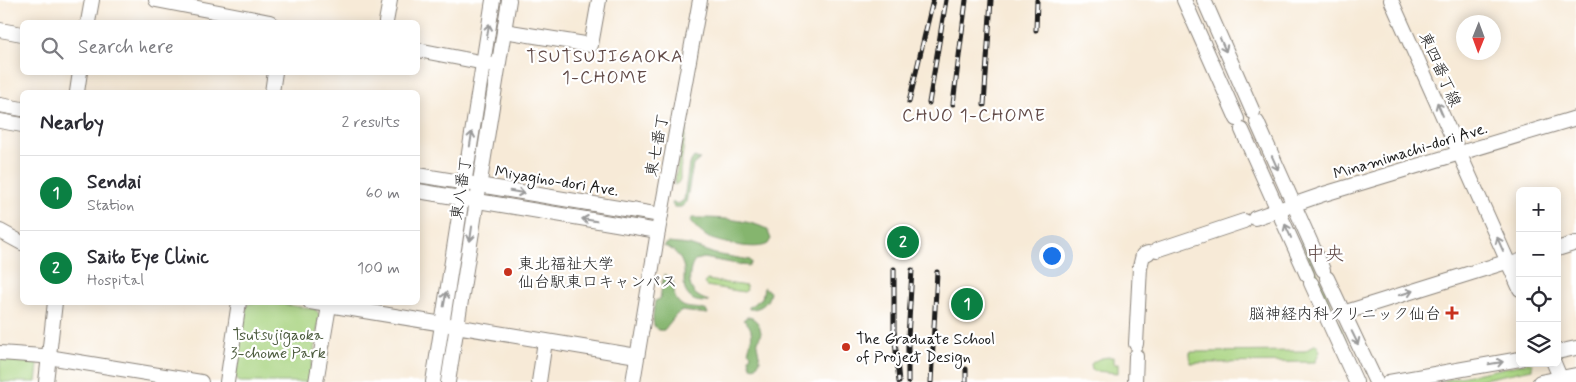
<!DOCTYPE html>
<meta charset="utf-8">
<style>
body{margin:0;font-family:Mynerve,"Klee One",sans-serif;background:#f7f7f7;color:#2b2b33}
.controls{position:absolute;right:15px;bottom:15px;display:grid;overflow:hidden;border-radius:8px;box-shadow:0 2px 12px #0003}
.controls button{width:45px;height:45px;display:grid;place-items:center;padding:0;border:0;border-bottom:1px solid #e1e1e2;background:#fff;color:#2b2b33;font:25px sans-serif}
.compass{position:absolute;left:1456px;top:15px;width:45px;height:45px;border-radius:50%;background:#fff;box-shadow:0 2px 12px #0003;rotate:181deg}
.you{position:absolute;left:1051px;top:255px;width:18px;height:18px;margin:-12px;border:4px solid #fff;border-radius:50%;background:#1a73e8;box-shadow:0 0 0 8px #1a73e833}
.badge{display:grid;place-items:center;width:32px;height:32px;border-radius:50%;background:#0b8043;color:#fff;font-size:16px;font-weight:700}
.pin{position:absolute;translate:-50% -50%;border:2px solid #fff;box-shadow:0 1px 5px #0006}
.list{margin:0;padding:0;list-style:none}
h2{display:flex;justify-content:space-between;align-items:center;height:65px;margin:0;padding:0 20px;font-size:21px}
h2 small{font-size:16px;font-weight:400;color:#7c7c81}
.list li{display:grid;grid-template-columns:32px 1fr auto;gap:15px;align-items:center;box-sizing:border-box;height:75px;padding:0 20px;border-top:1px solid #e1e1e2}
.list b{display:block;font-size:19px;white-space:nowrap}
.list p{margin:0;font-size:16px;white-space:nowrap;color:#7c7c81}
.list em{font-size:16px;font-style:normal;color:#7c7c81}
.icon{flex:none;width:28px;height:28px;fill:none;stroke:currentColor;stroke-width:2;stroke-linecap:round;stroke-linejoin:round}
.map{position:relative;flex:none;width:1576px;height:382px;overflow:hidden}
.search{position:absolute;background:#fff;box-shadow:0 2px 12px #0003;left:20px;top:20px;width:400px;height:55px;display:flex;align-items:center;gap:12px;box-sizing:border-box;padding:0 18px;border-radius:8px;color:#7c7c81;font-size:19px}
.panel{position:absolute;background:#fff;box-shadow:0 2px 12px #0003;left:20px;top:90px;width:400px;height:215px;border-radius:8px}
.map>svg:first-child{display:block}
</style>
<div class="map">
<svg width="1576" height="382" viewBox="0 0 1576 382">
<rect width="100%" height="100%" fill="#fff"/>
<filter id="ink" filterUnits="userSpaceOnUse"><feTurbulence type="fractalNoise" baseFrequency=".02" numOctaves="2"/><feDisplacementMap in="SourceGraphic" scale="10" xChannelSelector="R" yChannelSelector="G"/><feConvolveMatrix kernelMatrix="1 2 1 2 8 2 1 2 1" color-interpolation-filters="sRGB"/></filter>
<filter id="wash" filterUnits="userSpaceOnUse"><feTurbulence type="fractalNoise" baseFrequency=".0096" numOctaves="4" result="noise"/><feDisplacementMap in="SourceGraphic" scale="20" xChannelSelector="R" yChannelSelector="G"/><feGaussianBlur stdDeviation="1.12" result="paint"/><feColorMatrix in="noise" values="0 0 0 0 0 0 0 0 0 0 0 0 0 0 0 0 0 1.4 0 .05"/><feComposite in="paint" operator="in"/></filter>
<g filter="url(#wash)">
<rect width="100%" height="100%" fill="#f7ead7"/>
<g fill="#a7d37f" stroke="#62784e">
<polygon points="685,124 687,124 680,171 680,179 678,183 674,185"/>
<polygon points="1302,237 1351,351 1348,351 1300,239"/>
<polygon points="707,280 746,286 747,290 744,292 706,286 704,283"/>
<polygon points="266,302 315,309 320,315 309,382 239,382 235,376 247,305 251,303"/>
<polygon points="1316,344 1320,351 1315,362 1190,363 1190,352 1305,351"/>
<polygon points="0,356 35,360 38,365 36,382 0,382"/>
<path d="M1113,357V364H1118V373L1095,371L1092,369L1091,364C1097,358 1105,357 1113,357Z"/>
<polygon points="1528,363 1532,364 1532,369 1470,382 1436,382"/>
</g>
<g fill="#85b56e" stroke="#506845">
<polygon points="694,157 700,159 693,165 686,203 681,207 674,207 672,204 673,202 678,204 684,200 689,164"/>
<path d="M692,218C716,218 744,218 767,229L771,239L768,244C756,251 722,243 709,238C702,234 696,228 691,222L690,220Z"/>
<path d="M668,243L689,245L715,254L750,260L752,263L748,266L704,258L696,260C692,264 691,268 690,274C688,289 695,297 709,301L708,302C704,302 696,302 692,299C681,291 685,279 684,269C682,258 674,248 663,246Z"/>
<path d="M665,274L673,281C675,286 673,292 675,297C683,313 695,305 707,311L708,314L681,311L676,315L664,330C648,333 654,310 655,301L660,299L663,279H665Z"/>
<path d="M764,287L770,292C769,303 760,310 749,309V307L762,298Z"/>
<path d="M747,317C756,317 760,325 761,333L757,345L760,360L755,368L751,367L749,359L751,354L748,351C752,340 755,327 743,320Z"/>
</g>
</g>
<g filter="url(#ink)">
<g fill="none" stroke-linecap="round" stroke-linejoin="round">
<defs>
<g id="minor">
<polyline points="156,0 270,22"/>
<polyline points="1184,0 1237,119"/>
<polyline points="1204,0 1253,112"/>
<polyline points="1391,0 1520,289"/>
<polyline points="88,22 92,0"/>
<polyline points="386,22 390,0"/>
<polyline points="0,30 22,34"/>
<polyline points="504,31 591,45 599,0"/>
<polyline points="418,50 490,64"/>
<polyline points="77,92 80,72"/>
<polyline points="272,92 275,72"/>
<polyline points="0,105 22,109"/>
<polyline points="0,121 22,125"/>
<polyline points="1257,122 1323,270"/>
<polyline points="1242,130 1307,275"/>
<polyline points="418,175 661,215"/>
<polyline points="418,191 658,231"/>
<polyline points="1255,218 1324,194 1576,118"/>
<polyline points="0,231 22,243"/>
<polyline points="1557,249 1576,243"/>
<polyline points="1157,250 1244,221"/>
<polyline points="1327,278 1376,382"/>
<polyline points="1311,283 1356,382"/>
<polyline points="310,302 637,356"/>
<polyline points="1343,313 1503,263 1514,263 1520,261"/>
<polyline points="1136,344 1140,267 1143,255 1148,253"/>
<polyline points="1557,352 1576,348"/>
<polyline points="0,353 42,356 201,382"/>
<polyline points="1554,363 1562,382"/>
<polyline points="46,382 55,302"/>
<polyline points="227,382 239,302"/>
<polyline points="316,382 329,306"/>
<polyline points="433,382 493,0"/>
<polyline points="448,382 509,0"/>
<polyline points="539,382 545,341"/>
<polyline points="633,382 658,231 700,0"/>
<polyline points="1135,382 1136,356"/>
<polyline points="1389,382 1520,359"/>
<polyline points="1540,382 1576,375"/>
</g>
</defs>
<use href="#minor" stroke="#8a837a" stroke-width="16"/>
<use href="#minor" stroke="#fff" stroke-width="14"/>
<defs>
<g id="rail">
<polyline points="1036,30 1037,0"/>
<polyline points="909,102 933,0"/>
<polyline points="929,103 946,0"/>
<polyline points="953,104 966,0"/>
<polyline points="984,105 991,0"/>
<polyline points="894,269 894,330 899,382"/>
<polyline points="908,382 908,338 912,270"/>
<polyline points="931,382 937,272"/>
<polyline points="966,382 966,369"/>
</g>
</defs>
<use href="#rail" stroke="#1c1c1c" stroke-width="5"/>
<use href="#rail" stroke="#fff" stroke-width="3" stroke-dasharray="9" stroke-linecap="butt"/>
</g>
<defs><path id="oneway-shaft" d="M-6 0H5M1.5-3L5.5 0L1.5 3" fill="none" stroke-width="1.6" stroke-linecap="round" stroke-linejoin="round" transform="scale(1.25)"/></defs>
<g stroke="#999">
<use href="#oneway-shaft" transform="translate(488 31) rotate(-81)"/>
<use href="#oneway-shaft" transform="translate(1223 45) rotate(66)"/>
<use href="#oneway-shaft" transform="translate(1440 109) rotate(-113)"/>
<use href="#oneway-shaft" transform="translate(471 139) rotate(-81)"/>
<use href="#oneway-shaft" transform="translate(1275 163) rotate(66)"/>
<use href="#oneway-shaft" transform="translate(517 192) rotate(9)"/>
<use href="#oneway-shaft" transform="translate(589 220) rotate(-171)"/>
<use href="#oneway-shaft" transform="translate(1288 231) rotate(-114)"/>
<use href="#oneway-shaft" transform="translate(471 234) rotate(98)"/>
<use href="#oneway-shaft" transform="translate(1500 244) rotate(-114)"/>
<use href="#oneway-shaft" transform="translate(1406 293) rotate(-17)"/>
<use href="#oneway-shaft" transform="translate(445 299) rotate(-80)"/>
<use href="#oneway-shaft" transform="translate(1355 338) rotate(64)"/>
<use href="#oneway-shaft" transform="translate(1496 363) rotate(-10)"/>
</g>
</g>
<g fill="#c8321e" stroke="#fff" stroke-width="2">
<circle cx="508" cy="272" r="5"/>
<path d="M1449.5 305.5h5v5h5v5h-5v5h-5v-5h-5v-5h5z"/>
<circle cx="846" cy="347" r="5"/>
</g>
<g text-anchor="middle" stroke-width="4.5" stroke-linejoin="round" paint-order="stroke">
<g font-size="16" fill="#1c1c1c" stroke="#fff">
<text transform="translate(1441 69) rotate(66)" y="6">東四番丁線</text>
<text transform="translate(656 145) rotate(-79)" y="6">東七番丁</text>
<text transform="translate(1410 150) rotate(-17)" y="6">Minamimachi-dori Ave.</text>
<text transform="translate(557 180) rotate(9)" y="6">Miyagino-dori Ave.</text>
<text transform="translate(460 188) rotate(-81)" y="6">東八番丁</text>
</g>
<g font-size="16" fill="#1c1c1c" stroke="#fff" text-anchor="start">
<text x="518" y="269">東北福祉大学<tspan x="518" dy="18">仙台駅東口キャンパス</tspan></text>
<text x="1441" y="319" text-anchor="end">脳神経内科クリニック仙台</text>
<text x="856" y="344">The Graduate School<tspan x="856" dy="18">of Project Design</tspan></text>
</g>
<g font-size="16" fill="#4d5c3f" stroke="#fff">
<text x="278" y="340">Tsutsujigaoka<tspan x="278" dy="18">3-chome Park</tspan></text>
</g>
<g font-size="18" letter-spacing="1" fill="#614a47" stroke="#fff">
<text x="605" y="62">TSUTSUJIGAOKA<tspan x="605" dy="21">1-CHOME</tspan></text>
<text x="974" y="121">CHUO 1-CHOME</text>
</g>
<g font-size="19" fill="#614a47" stroke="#fff">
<text x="1325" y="260">中央</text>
</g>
</g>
</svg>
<div class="controls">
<button>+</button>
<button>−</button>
<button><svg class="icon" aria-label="locate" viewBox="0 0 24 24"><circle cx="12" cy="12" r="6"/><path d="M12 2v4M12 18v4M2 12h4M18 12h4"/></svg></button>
<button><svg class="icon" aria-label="layers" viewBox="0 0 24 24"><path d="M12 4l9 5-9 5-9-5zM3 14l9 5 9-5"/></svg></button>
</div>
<svg class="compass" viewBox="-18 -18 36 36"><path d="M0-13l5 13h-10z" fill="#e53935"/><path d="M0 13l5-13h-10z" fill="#7c7c81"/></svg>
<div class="you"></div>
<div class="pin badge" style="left:967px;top:304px">1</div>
<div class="pin badge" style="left:903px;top:242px">2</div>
<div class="search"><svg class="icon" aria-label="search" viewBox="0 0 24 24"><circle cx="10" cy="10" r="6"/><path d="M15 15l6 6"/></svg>Search here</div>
<section class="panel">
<h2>Nearby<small>2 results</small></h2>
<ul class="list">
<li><span class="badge">1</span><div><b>Sendai</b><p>Station</p></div><em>60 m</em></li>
<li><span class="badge">2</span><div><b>Saito Eye Clinic</b><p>Hospital</p></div><em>100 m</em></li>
</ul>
</section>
</div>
